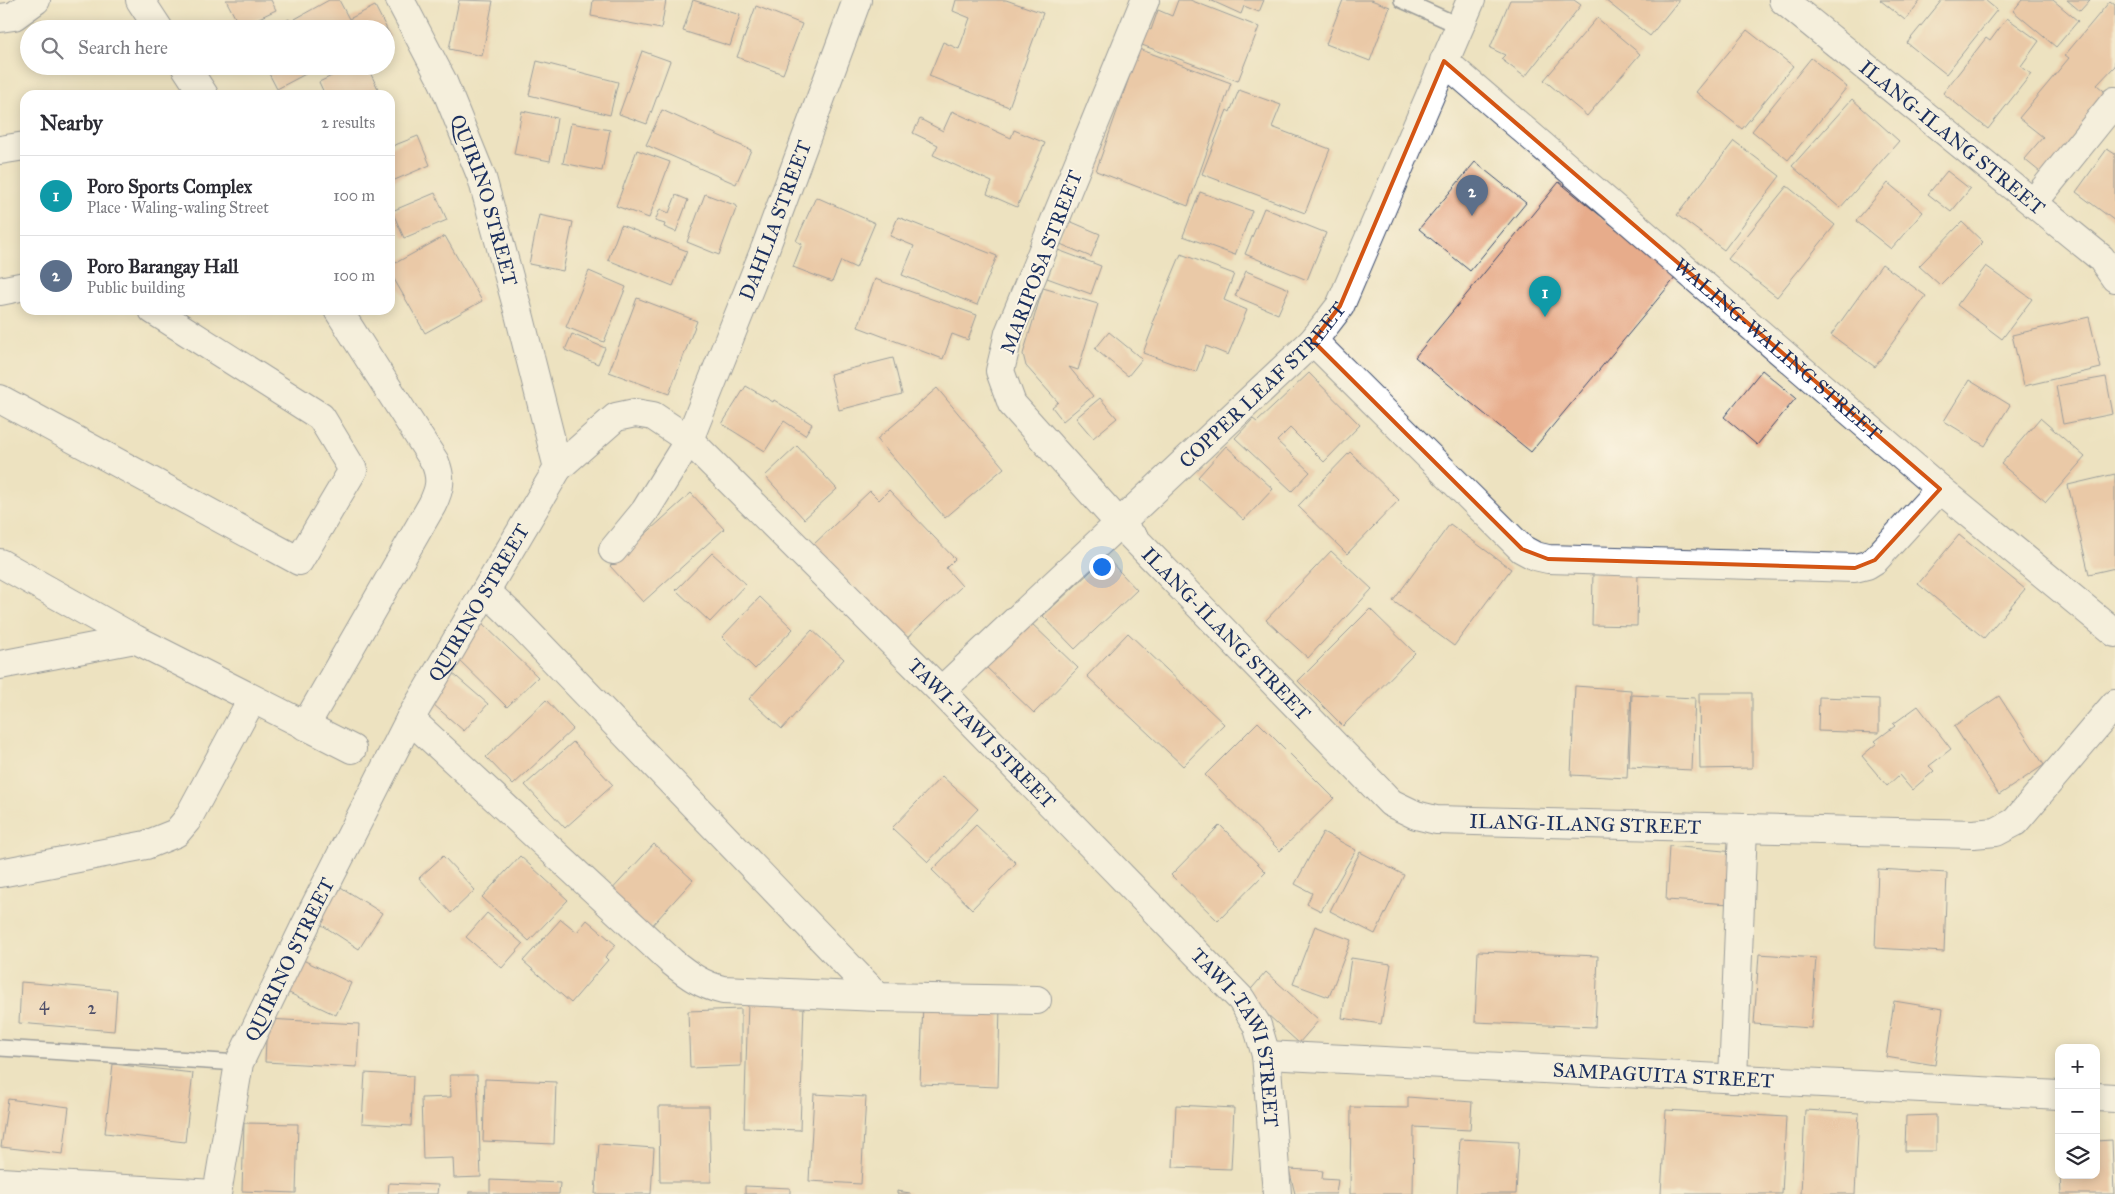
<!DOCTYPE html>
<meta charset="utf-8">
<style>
body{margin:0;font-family:"IM FELL Great Primer",serif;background:#f7f7f7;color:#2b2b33}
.controls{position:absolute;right:15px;bottom:15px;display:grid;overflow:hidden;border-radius:10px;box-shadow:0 2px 12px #0003}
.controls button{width:45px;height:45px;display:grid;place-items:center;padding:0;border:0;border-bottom:1px solid #e1e1e2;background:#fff;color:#2b2b33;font:25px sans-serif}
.you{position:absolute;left:1101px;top:566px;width:18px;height:18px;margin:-12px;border:4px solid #fff;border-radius:50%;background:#1a73e8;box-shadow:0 0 0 8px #1a73e833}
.badge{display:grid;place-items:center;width:32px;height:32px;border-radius:50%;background:#d1495b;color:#fff;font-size:16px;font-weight:700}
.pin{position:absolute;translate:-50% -41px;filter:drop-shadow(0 1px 2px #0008)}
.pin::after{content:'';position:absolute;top:26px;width:18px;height:15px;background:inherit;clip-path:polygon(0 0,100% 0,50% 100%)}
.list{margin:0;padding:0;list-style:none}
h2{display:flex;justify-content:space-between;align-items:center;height:65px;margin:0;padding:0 20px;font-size:21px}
h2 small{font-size:16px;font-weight:400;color:#7c7c81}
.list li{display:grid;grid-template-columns:32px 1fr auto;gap:15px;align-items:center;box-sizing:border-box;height:80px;padding:0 20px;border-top:1px solid #e1e1e2}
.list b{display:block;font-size:19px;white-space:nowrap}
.list p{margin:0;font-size:16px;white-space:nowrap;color:#7c7c81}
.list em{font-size:16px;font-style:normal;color:#7c7c81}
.icon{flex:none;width:28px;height:28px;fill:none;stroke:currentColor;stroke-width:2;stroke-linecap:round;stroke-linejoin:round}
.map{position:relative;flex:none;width:2115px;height:1194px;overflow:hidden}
.search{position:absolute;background:#fff;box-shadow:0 2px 12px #0003;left:20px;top:20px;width:375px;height:55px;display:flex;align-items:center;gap:12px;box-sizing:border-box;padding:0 18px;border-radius:28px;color:#7c7c81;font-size:19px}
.panel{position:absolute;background:#fff;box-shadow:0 2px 12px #0003;left:20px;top:90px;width:375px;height:225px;border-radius:15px}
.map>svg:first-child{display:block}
</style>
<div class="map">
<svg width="2115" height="1194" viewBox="0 0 2115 1194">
<rect width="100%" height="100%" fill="#fcf5e5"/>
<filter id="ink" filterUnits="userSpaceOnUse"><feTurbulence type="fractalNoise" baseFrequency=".02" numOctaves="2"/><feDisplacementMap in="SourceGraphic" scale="10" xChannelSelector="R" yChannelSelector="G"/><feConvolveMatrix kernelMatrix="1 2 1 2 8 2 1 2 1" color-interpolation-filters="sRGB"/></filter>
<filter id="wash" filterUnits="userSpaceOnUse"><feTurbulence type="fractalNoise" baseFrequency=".0096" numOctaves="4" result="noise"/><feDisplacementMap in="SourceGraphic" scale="20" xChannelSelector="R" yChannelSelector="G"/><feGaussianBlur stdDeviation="1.12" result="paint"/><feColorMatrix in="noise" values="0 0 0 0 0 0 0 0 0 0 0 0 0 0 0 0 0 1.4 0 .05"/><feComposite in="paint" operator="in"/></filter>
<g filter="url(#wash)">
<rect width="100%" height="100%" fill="#ede2c0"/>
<g id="blocks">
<g fill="#e7ac8b">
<polygon points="226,0 271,0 276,10 240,27"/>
<polygon points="329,0 339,0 349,19 375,6 391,37 386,39 386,29 301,29 295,19"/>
<polygon points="459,0 493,1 482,56 449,49"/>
<polygon points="593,0 666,0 661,29 591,16"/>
<polygon points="693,0 740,15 730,46 683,31"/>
<polygon points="956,0 1006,0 1043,13 1009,107 929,76 943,42 959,49 970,18 953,11"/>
<polygon points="1178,0 1190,0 1259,27 1238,81 1134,42 1140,26 1151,30 1158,10 1172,16"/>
<polygon points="1210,0 1264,0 1259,12 1244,6 1241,14"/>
<polygon points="1343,0 1371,0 1390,7 1370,61 1326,44"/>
<polygon points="1510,0 1574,0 1581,5 1525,77 1501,59 1505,55 1490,48"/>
<polygon points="1605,0 1679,0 1650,36"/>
<polygon points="1880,0 1921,0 1905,20"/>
<polygon points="1942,0 1985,0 1997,10 1946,74 1907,43"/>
<polygon points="2022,0 2053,0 2078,21 2056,47 2013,11"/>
<polygon points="2067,0 2090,0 2080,11"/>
<polygon points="2110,1 2115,5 2115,66 2097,85 2110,96 2045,176 2024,159 2043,137 2019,118 2069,58 2065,55"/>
<polygon points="756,6 802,24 783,74 737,57"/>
<polygon points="1597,18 1640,54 1587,116 1544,80"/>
<polygon points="2007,18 2039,41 2021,66 2031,74 1988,129 1943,93 1986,38 1990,41"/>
<polygon points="289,19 294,29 270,29"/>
<polygon points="1747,30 1793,66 1742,129 1696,92"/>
<polygon points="1139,49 1231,83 1188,206 1096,171"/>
<polygon points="642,51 670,61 647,124 619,114"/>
<polygon points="1811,58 1847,87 1788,160 1752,131"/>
<polygon points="537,61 618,82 610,115 529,95"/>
<polygon points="265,66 313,66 315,69 277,89"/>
<polygon points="353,66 367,66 381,95 325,95 319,82"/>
<polygon points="1239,90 1281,105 1272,127 1330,149 1305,213 1202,174 1227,110 1230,112"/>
<polygon points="1852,99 1899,141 1840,208 1792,166"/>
<polygon points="662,110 751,150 736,184 646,145"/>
<polygon points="522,111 557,118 550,161 514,154"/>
<polygon points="952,111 1011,138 1014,130 1045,143 1017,207 987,194 992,182 933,155 938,145 913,133 920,119 943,131"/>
<polygon points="571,123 610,130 602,171 563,163"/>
<polygon points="418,136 430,165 390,182 390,147"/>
<polygon points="1734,141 1780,176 1724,250 1677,215"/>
<polygon points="2107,149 2115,154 2115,221 2076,192"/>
<polygon points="637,150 670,162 649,218 616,206"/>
<polygon points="1475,162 1526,203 1470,271 1419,229"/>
<polygon points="1947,171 1970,189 1951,212 1928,194"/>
<polygon points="1559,182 1676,277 1531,452 1415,357"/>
<polygon points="1888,183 1923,212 1891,249 1856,221"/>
<polygon points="1787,186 1835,225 1777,297 1728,259"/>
<polygon points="1200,192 1252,211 1235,255 1183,236"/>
<polygon points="435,193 447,220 404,238 392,211"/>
<polygon points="705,194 737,206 719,255 687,242"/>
<polygon points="676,195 688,200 676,232 664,227 665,224 655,221 660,209 669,213"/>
<polygon points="816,197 875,223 856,268 841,261 832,282 793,267 802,244 796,241"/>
<polygon points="1264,208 1326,233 1307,280 1245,254"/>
<polygon points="539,215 573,222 563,271 529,264"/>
<polygon points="898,217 997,256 977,305 902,275 914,246 890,236"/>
<polygon points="1067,220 1100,234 1091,257 1058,243"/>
<polygon points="1962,222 1983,242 1940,285 1919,266"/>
<polygon points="621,225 687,251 673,286 608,260"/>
<polygon points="445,236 482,301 425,333 390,272 390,266"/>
<polygon points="1058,250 1101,266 1091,294 1047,278"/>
<polygon points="1181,254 1234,274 1224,300 1247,310 1228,355 1206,346 1196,372 1143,353 1154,324 1152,323"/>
<polygon points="1882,264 1926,296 1875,367 1831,335"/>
<polygon points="1986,266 2032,299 2002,339 1957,305"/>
<polygon points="589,271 626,287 604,342 566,327"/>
<polygon points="1246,271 1289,289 1278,314 1235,296"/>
<polygon points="875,279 977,315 968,340 952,334 943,359 858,327"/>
<polygon points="1043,288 1098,304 1078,370 1069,367 1093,396 1063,421 1052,407 1058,402 1026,366 1023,354"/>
<polygon points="637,298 697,321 669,394 609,372"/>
<polygon points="2089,317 2101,368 2024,386 2012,335"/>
<polygon points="1109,332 1142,359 1128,376 1095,349"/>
<polygon points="572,334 605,348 598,364 565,350"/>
<polygon points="893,358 902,394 839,410 830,374"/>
<polygon points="1762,370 1796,398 1757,445 1724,417"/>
<polygon points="1309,373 1360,425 1324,462 1290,428 1277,441 1310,472 1292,491 1235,438 1253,419 1257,422"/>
<polygon points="2106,377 2113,414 2063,424 2056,386"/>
<polygon points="1969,380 2010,405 1985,446 1944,421"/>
<polygon points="746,386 773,402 774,400 812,424 805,435 784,421 765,451 722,424"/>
<polygon points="937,388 1004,468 945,518 877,439"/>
<polygon points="1100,398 1117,418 1093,438 1076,418"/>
<polygon points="2040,418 2085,457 2046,502 2001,464"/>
<polygon points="797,446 837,489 804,519 765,476"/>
<polygon points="1226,446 1273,489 1244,520 1198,477"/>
<polygon points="1350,452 1399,500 1347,554 1298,506"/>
<polygon points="2115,474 2115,568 2089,574 2068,485"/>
<polygon points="889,490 955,559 946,568 962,586 905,640 813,545 870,491 879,500"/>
<polygon points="691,493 724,529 643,602 610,566"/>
<polygon points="1450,524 1511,569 1454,646 1393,601"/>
<polygon points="1959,535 2025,589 1984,638 1918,584"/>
<polygon points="1331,551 1372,589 1308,658 1266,620"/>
<polygon points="712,553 746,584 710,622 676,590"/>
<polygon points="1106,557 1137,590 1075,649 1043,616"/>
<polygon points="1593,571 1638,572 1637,626 1592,625"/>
<polygon points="760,597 793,629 755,669 722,637"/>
<polygon points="1370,609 1415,653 1343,726 1298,681"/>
<polygon points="1029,621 1078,668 1034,713 985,666"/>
<polygon points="481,622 538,677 507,707 452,653"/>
<polygon points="812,630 844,659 782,729 749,699"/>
<polygon points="1128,633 1224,724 1183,766 1087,676"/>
<polygon points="450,671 488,704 464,731 426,698"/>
<polygon points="1575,686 1631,690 1627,778 1571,775"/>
<polygon points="1699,693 1752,693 1752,768 1700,769"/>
<polygon points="1632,695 1695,698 1692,770 1629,767"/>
<polygon points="1999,696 2044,765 1999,795 1954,726"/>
<polygon points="1819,697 1879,699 1879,733 1818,731"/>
<polygon points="546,700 573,729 513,785 486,757"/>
<polygon points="1918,706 1951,749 1929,766 1934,771 1912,790 1899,775 1887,786 1862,756 1877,743 1875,741 1895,726 1893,724"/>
<polygon points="1258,722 1334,798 1280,851 1205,775"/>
<polygon points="573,742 613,785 565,828 525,785"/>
<polygon points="942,776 978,809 928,862 892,828"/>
<polygon points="976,825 1016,863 972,909 932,870"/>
<polygon points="1220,825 1266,872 1218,921 1171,875"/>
<polygon points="1323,832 1356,850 1321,911 1307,904 1312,893 1295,884"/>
<polygon points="654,844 693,880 648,930 608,894"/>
<polygon points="1669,846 1735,852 1731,904 1666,900"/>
<polygon points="1360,852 1404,875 1375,934 1330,911"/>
<polygon points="443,856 475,890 451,913 419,878"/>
<polygon points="520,856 568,900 529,941 482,897"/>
<polygon points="1878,869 1947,873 1944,952 1875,948"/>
<polygon points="339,886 382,913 359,949 316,921"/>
<polygon points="487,913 523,944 502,968 466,937"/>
<polygon points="561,919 577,932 587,920 616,945 605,957 608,960 571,1003 523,961"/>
<polygon points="1315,926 1351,940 1329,997 1293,984"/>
<polygon points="1478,951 1598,956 1595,1027 1475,1022"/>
<polygon points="1759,954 1816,958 1811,1028 1754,1024"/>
<polygon points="1351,958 1391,964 1381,1024 1342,1018"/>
<polygon points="303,960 351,983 336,1015 287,992"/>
<polygon points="1266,972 1319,1020 1299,1043 1246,995"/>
<polygon points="21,982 117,990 114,1031 19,1023"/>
<polygon points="1894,1001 1943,1009 1935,1065 1886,1057"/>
<polygon points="748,1002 804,1004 800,1130 744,1128"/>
<polygon points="923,1003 1000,1006 998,1087 920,1084"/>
<polygon points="741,1009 741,1066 690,1068 688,1011"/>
<polygon points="267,1019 359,1024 357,1067 265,1062"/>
<polygon points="113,1064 193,1073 185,1142 105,1133"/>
<polygon points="365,1073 413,1076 411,1126 362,1123"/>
<polygon points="450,1075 477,1075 481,1177 454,1178 453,1158 423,1159 421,1098 451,1097"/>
<polygon points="485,1079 556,1082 554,1144 483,1141"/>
<polygon points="814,1094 866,1097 861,1184 809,1181"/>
<polygon points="1408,1097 1472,1102 1470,1130 1414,1127 1413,1194 1350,1194 1351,1107 1408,1108"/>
<polygon points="8,1099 69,1107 63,1154 1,1147"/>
<polygon points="1176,1105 1234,1108 1231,1169 1173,1167"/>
<polygon points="659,1106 709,1106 711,1182 660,1182"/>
<polygon points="1666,1110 1786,1117 1782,1194 1661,1194"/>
<polygon points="1805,1110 1859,1113 1855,1194 1801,1194"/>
<polygon points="1936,1115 1936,1151 1905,1151 1906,1116"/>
<polygon points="244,1123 298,1124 296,1193 242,1191"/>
<polygon points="1460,1139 1519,1142 1516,1194 1457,1194"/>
<polygon points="2112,1140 2114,1194 2061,1194 2060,1175 2096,1175 2096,1141"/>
<polygon points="599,1144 654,1148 651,1194 595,1194"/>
<polygon points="1289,1169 1323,1171 1322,1179 1338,1180 1336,1194 1295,1194"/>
<polygon points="490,1180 560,1183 559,1194 490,1194"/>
<polygon points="389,1183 438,1185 437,1194 388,1194"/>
<polygon points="745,1186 790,1188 790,1194 745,1194"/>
<polygon points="897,1191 910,1193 910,1194 897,1194"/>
<rect x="469" y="1192" width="19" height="2"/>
</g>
</g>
</g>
<g filter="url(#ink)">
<use href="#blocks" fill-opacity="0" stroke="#3a4a6d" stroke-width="1"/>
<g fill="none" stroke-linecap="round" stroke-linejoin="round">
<defs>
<g id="service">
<polyline points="1402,0 1460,26"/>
<polyline points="0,1048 239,1063"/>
</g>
<g id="minor">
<polyline points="140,0 159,29"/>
<path id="s1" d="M400,0L443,82L482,178L518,310L558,468"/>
<path id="s2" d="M1145,0L1009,333L1000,371L1012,404L1120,524L1391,803L1416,815L1436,820L1973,834L1996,832L2015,822L2115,704"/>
<path id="s3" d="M1783,0L2101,258L2115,278"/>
<polyline points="0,18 14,16 36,0"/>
<path id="s4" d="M1444,61L1940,489L2115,633"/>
<polyline points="185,66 204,95"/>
<polyline points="0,150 25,146"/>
<polyline points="2034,202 2115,101"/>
<polyline points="0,291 25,286"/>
<polyline points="1313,341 1522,549 1535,556 1548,559 1855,568 1867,565 1875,560 1940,489"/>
<polyline points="0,399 299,561 353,470 321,417 153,310"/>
<path id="s5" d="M613,550L645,511L689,440L765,249L857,0"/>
<polyline points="0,563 135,639 352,749"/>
<polyline points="486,591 509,613 878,997"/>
<polyline points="0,665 135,639"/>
<path id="s6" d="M941,691L1313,341L1340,306L1471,0"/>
<path d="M410,719L672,962C688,975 702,985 723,990L878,997L1037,1000"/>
<path d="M305,726L432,505C440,489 442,479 435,462L338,310"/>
<polyline points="0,873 146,845 176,833 187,820 252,699"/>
<path id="s7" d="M1266,1055L2059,1095"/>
<polyline points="1733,1079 1743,828"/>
<polyline points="2096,1097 2115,1098"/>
<polyline points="0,1182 215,1194"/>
<path id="s8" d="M217,1194L239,1063L306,924L410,719L558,468L616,417L635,413L653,416L689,440L941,691L1241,999L1257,1025L1266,1055L1277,1194"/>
</g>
</defs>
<use href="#service" stroke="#3a4a6d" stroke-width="18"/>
<use href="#minor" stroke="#3a4a6d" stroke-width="30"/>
<use href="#service" stroke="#fff" stroke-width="15"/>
<use href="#minor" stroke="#fff" stroke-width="28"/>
</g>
</g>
<path d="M0 0H2115V1194H0ZM1444,61L1940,489L1875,560L1855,568L1548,559L1522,549L1313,341L1340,306Z" fill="#ede2c0" fill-opacity=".55" fill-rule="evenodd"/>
<path fill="none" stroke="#d45514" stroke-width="4" stroke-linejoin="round" d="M1444,61L1940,489L1875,560L1855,568L1548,559L1522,549L1313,341L1340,306Z"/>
<g text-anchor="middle" stroke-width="4" stroke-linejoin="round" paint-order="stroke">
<g font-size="18" fill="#4e4e69">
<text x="44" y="1010">4</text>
<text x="92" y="1014">2</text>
</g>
<g font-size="20" fill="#1b2f5e" stroke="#fcf5e5">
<text dy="7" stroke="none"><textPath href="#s3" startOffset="218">ILANG-ILANG STREET</textPath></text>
<text dy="7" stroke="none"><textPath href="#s1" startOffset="218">QUIRINO STREET</textPath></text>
<text dy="7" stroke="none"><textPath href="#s5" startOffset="370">DAHLIA STREET</textPath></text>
<text transform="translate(1041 262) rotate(-69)" y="7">MARIPOSA STREET</text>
<text dy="7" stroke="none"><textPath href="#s4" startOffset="441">WALING-WALING STREET</textPath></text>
<text dy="7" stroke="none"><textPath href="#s6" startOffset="444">COPPER LEAF STREET</textPath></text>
<text dy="7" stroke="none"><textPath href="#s8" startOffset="652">QUIRINO STREET</textPath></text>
<text dy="7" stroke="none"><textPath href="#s2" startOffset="748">ILANG-ILANG STREET</textPath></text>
<text dy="7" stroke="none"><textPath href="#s8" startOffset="1381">TAWI-TAWI STREET</textPath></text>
<text dy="7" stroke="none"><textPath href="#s2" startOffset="1182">ILANG-ILANG STREET</textPath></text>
<text dy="7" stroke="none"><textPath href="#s8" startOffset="248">QUIRINO STREET</textPath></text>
<text dy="7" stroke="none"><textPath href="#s8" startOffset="1786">TAWI-TAWI STREET</textPath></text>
<text dy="7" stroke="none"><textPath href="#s7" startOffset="398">SAMPAGUITA STREET</textPath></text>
</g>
</g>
</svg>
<div class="controls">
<button>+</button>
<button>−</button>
<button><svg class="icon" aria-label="layers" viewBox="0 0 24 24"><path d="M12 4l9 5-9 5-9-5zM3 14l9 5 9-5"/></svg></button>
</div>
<div class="you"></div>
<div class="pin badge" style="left:1545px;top:317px;background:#0f9aa8">1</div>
<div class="pin badge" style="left:1472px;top:216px;background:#5c6f8a">2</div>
<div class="search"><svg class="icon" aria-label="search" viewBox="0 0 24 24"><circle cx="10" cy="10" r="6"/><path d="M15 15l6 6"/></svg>Search here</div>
<section class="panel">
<h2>Nearby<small>2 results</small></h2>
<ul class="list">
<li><span class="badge" style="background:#0f9aa8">1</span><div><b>Poro Sports Complex</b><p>Place · Waling-waling Street</p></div><em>100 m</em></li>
<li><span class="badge" style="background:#5c6f8a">2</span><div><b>Poro Barangay Hall</b><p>Public building</p></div><em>100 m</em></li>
</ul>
</section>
</div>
